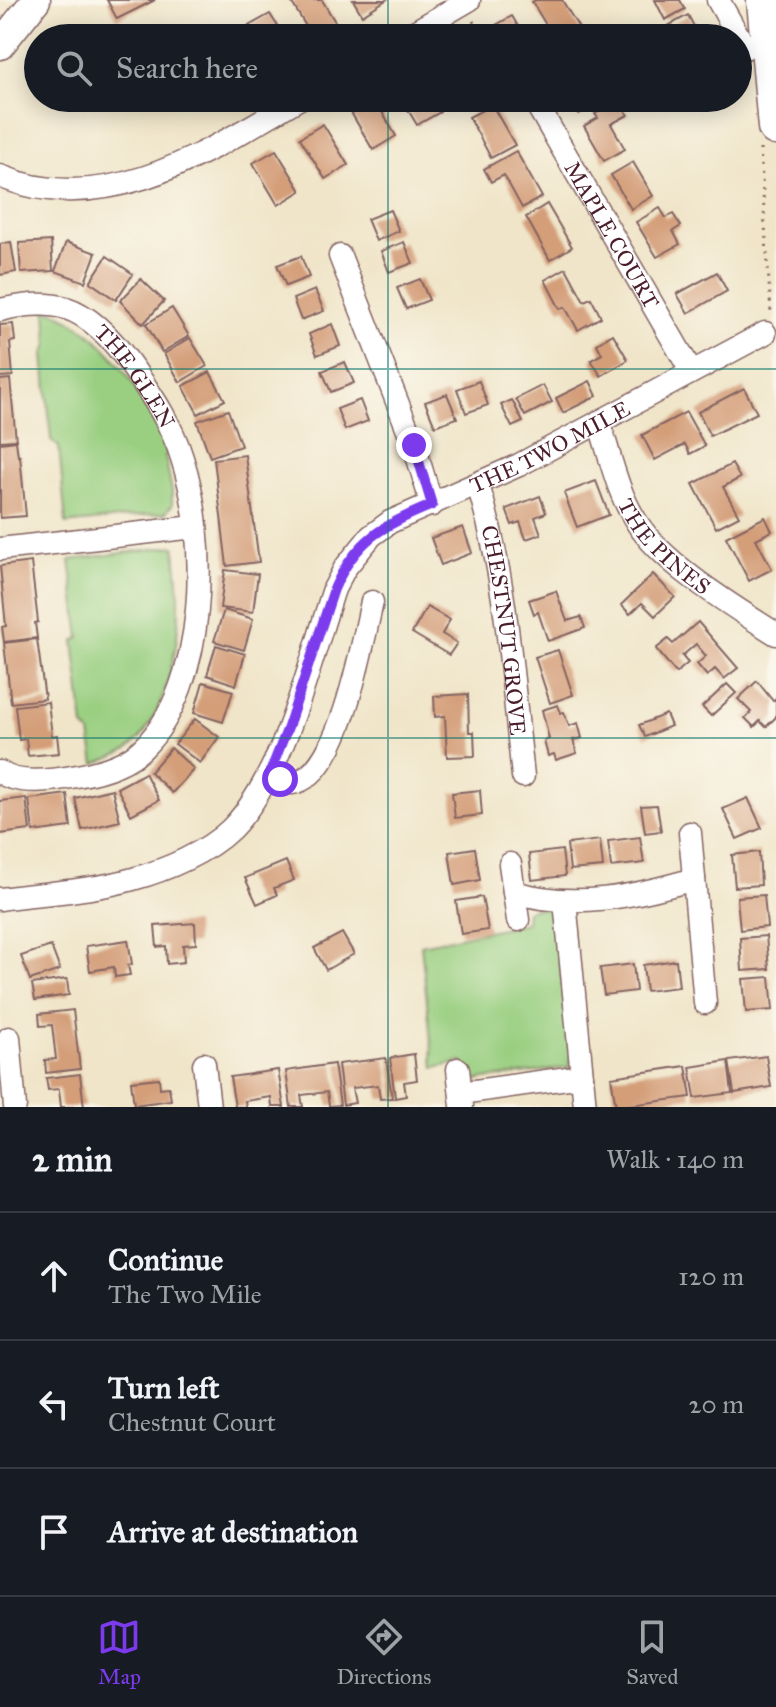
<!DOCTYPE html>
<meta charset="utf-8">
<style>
body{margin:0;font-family:"IM FELL Great Primer",serif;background:#20242c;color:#f1f3f6}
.stop{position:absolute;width:24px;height:24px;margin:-18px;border:6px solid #7c3aed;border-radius:50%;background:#fff}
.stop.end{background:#7c3aed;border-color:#fff;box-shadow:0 2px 8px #0008}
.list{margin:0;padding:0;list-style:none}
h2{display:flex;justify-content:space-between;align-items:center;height:104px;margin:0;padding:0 32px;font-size:34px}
h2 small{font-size:26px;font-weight:400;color:#9ea1a6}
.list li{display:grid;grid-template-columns:52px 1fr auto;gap:24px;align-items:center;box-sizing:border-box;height:128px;padding:0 32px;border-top:2px solid #363941}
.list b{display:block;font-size:30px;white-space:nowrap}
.list p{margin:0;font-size:26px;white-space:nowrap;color:#9ea1a6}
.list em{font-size:26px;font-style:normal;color:#9ea1a6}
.icon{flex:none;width:44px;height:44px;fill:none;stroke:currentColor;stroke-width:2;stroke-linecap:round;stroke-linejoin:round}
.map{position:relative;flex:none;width:776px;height:1107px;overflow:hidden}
.search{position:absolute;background:#171b24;box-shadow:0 4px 20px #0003;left:24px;right:24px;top:24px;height:88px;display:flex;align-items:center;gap:20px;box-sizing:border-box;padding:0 28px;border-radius:44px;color:#9ea1a6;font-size:30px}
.sheet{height:488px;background:#171b24}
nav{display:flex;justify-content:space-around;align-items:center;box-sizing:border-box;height:112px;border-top:2px solid #363941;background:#171b24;font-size:22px;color:#9ea1a6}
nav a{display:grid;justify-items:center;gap:4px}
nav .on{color:#7c3aed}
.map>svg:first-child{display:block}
</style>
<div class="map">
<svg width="776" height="1107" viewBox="0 0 776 1107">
<rect width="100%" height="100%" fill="#fbf7ec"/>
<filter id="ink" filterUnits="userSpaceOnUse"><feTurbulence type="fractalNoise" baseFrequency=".0125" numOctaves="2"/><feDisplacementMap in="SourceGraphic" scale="16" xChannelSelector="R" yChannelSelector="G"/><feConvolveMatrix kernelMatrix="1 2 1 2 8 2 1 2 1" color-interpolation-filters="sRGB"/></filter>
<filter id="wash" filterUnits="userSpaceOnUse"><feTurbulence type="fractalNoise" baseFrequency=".006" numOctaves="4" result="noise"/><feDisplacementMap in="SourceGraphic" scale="32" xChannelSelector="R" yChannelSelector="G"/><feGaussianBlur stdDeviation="1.8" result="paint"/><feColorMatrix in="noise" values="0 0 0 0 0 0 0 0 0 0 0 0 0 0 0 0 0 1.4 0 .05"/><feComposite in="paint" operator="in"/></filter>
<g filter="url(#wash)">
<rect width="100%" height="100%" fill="#f0e5c9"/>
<g fill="#9acf81" stroke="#727756" stroke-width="2">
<path d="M46,309C110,331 142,395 169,451L165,456L172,491V505L165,513L66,524L59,447L51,440L44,354L48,345Z"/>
<path d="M175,546C176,565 179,583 179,601C180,645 165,722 128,749C119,755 105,759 95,764L90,733L84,727L74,641L80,638L70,560Z"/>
<polygon points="534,908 551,909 554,916 571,1054 570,1067 471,1081 463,1062 434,1068 421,945 526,923 527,911"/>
</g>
<g id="blocks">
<g fill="#d49e79">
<polygon points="107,0 155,0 117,19"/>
<polygon points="296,0 322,0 340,30 327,38 313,38 292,3"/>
<polygon points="353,0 386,0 362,15"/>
<polygon points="536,0 562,0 580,30 566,38 554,38 532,2"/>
<polygon points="655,0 680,0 685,9 665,20"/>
<polygon points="270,14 285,38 253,38 247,27"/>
<polygon points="688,15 700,38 675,38 668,26"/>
<polygon points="512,16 525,38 494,38 489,29"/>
<polygon points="367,98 374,98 396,136 373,150 349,109"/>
<polygon points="401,98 432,98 440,112 417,125"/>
<polygon points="564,98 591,98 595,105 579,114 575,107 570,109"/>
<polygon points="619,100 628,115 611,124 625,149 604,161 584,126 598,118 595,114"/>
<polygon points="492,105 515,145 491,158 469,117"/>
<polygon points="323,124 348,165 325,179 300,138"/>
<polygon points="276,150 301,191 278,205 253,163"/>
<polygon points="516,151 542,197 522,208 504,175 491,182 484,169"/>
<polygon points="633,162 653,196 631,209 611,175"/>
<polygon points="547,204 572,247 550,260 526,217"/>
<polygon points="660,208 666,218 673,214 681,226 673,231 680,244 657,257 636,222"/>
<polygon points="390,210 399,231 376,241 367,219"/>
<polygon points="51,241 53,271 21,273 19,243"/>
<polygon points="11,242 16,272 0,275 0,244"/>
<polygon points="66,242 96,253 85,282 55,271"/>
<polygon points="404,242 413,263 389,272 381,251"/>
<polygon points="107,256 133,274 116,300 90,282"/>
<polygon points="301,256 309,277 286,286 277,265"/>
<polygon points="566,268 584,301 591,298 601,317 578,330 565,307 560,309 545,280"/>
<polygon points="717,272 727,291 688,313 677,294"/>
<polygon points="141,279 164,301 143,324 120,301"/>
<polygon points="420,279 429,300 406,309 397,288"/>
<polygon points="315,290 324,311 301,320 293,299"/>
<polygon points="172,308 189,336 162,352 146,324"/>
<polygon points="13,324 15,341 10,342 13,376 0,377 0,325"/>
<polygon points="332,324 340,346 317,355 309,334"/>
<polygon points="613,334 628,360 601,376 591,360 602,354 597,344"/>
<polygon points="190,338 207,366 180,382 164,354"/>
<polygon points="345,362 354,383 331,392 322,371"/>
<polygon points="210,372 225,400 198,414 183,386"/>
<polygon points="10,379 16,440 0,441 0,380"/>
<polygon points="479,381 488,405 466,413 457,389"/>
<polygon points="590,381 597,396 563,413 556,398"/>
<polygon points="543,385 552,402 525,416 516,399"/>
<polygon points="744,388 757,413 710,436 698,412"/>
<polygon points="447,394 457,418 435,426 425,402"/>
<polygon points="360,400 368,421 345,430 337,409"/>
<polygon points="512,400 523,422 512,427 501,405"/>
<polygon points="228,410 241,446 210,457 197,421"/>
<polygon points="686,412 705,446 690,454 685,444 655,460 642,435"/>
<polygon points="16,441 18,456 20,456 26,516 0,518 0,443"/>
<polygon points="245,455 259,562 227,566 214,459"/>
<polygon points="732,464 740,478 723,487 739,516 716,528 693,484"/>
<polygon points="596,481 609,515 577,527 564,493"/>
<polygon points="540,496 546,513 535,517 541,534 526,539 520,522 512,525 506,509"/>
<polygon points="765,517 772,531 756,539 772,569 749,581 726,537"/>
<polygon points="463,527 472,553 441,565 431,538"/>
<polygon points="31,562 38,622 35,623 37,638 4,642 2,627 6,626 0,566"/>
<polygon points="225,570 258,574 253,612 220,608"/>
<polygon points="653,574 675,597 655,616 642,603 630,614 621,605"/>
<polygon points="556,591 567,621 581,617 585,628 548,641 538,612 534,614 529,600"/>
<polygon points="427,607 450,620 442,634 457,643 449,655 412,633"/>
<polygon points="224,610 253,619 244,650 214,641"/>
<polygon points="698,622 738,668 724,679 715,669 707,676 697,664 706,656 696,644 682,656 688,663 676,673 656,649 668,639 673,644"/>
<polygon points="37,639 45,699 11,703 4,643"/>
<polygon points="216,645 245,654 236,685 207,675"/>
<polygon points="558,650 573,695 550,703 535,657"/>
<polygon points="757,681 773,701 776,698 776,717 766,727 760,721 754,727 745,718 751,712 738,699"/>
<polygon points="203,682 233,691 223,722 194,713"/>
<polygon points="727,684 736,693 711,716 702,707"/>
<polygon points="468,694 469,732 474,732 475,756 447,757 445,716 435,717 434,696"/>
<polygon points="48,702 52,736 57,735 59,753 28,756 26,739 19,740 15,706"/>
<polygon points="558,705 561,713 564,712 569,726 578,723 582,738 573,740 577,753 556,760 554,754 548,756 544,741 549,739 542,710"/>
<polygon points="666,714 671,726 645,737 639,725"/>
<polygon points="195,719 219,737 200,763 175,744"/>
<polygon points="171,748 194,769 172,793 150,772"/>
<polygon points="145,773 159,800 131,815 117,788"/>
<polygon points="112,789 120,821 82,830 75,798"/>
<polygon points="480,790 482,815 455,818 452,793"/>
<polygon points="67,794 71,827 33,832 29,799"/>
<polygon points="26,798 30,830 0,834 0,801"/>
<polygon points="748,798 762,828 737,839 723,809"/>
<polygon points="657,805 661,831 645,833 641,806"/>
<polygon points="640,837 644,863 611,867 608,841"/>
<polygon points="600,840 603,867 570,870 567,844"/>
<polygon points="475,848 480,880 454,885 449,852"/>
<polygon points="562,850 565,876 532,880 529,854"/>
<polygon points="759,852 761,885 735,887 732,855"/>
<polygon points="286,861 294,880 274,888 277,895 257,904 245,878"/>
<polygon points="764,895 767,927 740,930 737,897"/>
<polygon points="482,897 488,930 461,934 456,901"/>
<polygon points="195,923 196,944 183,945 184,962 167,964 166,946 157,947 155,926"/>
<polygon points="342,933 354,954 326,970 314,948"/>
<polygon points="766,936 769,969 742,971 740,938"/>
<polygon points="128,940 132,964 128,965 130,975 115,977 114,967 90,971 86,946"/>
<polygon points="51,946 60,970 30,980 21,956"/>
<polygon points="676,960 679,987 646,991 643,965"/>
<polygon points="633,964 636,991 604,995 600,968"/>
<polygon points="770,977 773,1010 746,1012 743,979"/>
<polygon points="67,979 69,995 35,1000 32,984"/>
<polygon points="73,1010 80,1069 46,1073 45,1060 56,1059 52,1025 40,1026 39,1014"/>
<polygon points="414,1054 417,1080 404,1082 406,1096 395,1098 390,1058"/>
<polygon points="766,1056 771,1087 734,1093 729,1061"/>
<polygon points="386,1058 392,1098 380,1099 378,1085 352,1088 355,1103 343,1105 338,1064"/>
<polygon points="728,1061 732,1093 695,1098 690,1067"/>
<polygon points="334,1064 340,1105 329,1106 327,1092 301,1095 303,1107 291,1107 286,1071"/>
<polygon points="686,1066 691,1097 616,1107 611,1077"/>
<polygon points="278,1070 284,1107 272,1107 271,1097 245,1101 246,1107 235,1107 230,1077"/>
<polygon points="80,1074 84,1107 61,1107 59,1089 48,1090 46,1078"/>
<polygon points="159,1078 160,1088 169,1087 171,1100 134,1105 131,1081"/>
</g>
</g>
</g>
<g filter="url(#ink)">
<use href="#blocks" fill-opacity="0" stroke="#846462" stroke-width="2"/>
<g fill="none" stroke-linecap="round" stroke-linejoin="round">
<defs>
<g id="minor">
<polyline points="718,0 745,48"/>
<polyline points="404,38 469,0"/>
<path id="s1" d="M533,98L691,371"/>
<path d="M0,176C106,221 210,150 300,98"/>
<polyline points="340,256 414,445 432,505"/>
<path id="s2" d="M0,310C21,305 46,302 66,308C94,317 117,345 133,368C153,397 172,425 182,458C209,540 208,684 143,748C126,765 100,772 77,776C56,780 18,786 0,772"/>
<path id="s3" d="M599,422C610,455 617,492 636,521C661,563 734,607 776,634"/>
<path id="s4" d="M478,485C507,579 512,679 523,776"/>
<polyline points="0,549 195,527"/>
<path d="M269,775C276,777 285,784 292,783C340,778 363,640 372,602"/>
<polyline points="690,833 705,1003"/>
<polyline points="510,864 518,920"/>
<path d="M514,892C575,910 635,896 694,879"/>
<path id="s5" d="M0,899C44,893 91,891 133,879C166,870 206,853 231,829C285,774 310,661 334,589L345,568L371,536L390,522L519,465L765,333"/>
<polyline points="565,901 585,1107"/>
<polyline points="9,1038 15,1107"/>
<polyline points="204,1064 209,1107"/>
<polyline points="458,1069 462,1106"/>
<polyline points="461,1093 582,1076"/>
</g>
<polyline id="tertiary" points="0,45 36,0"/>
<polyline id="trunk" points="765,0 776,127"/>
</defs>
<use href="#minor" stroke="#846462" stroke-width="25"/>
<use href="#tertiary" stroke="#846462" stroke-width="31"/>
<use href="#trunk" stroke="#846462" stroke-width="39"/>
<g stroke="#846462" stroke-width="3" stroke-dasharray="2 6" stroke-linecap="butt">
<polyline points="473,21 483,38"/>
<polyline points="760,149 771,313"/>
</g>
<use href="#minor" stroke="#fff" stroke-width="22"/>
<use href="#tertiary" stroke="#fff" stroke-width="28"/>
<use href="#trunk" stroke="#fff" stroke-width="36"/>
</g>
</g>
<g fill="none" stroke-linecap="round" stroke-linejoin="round" filter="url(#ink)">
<path stroke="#7c3aed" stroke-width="10" d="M280,779L269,775L288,727L334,589C356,539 385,524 432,505L414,445"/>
</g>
<path fill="none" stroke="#0f766e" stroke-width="2" stroke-opacity="0.55" d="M388,0V38M388,98V1107M0,369H776M0,738H776"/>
<g text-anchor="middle" stroke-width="6" stroke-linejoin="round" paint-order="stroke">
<g font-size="22" fill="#4a1f2b" stroke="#fbf7ec">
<text dy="8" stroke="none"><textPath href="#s1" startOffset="158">MAPLE COURT</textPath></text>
<text dy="8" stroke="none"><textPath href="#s2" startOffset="166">THE GLEN</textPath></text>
<text dy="8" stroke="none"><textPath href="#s5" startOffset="774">THE TWO MILE</textPath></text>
<text dy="8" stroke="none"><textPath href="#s3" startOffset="144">THE PINES</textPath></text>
<text dy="8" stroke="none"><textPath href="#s4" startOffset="148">CHESTNUT GROVE</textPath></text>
</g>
</g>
</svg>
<div class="stop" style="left:280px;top:779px"></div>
<div class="stop end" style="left:414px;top:445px"></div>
<div class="search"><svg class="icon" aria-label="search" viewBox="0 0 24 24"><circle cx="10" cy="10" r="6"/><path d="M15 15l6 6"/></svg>Search here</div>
</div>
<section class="sheet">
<h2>2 min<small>Walk · 140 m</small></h2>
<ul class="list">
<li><svg class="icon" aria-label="ahead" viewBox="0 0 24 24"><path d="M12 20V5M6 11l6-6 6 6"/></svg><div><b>Continue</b><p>The Two Mile</p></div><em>120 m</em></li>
<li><svg class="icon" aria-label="left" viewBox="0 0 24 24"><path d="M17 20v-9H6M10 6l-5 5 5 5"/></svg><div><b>Turn left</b><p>Chestnut Court</p></div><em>20 m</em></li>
<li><svg class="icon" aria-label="arrive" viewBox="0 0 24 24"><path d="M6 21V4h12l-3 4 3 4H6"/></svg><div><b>Arrive at destination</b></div></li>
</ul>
</section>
<nav>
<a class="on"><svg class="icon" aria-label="map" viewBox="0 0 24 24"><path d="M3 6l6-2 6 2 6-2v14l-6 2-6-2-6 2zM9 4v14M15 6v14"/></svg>Map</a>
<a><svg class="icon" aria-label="directions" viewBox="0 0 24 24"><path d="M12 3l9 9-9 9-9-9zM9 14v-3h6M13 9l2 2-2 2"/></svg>Directions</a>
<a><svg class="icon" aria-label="saved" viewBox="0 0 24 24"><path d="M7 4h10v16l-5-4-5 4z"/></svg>Saved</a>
</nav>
